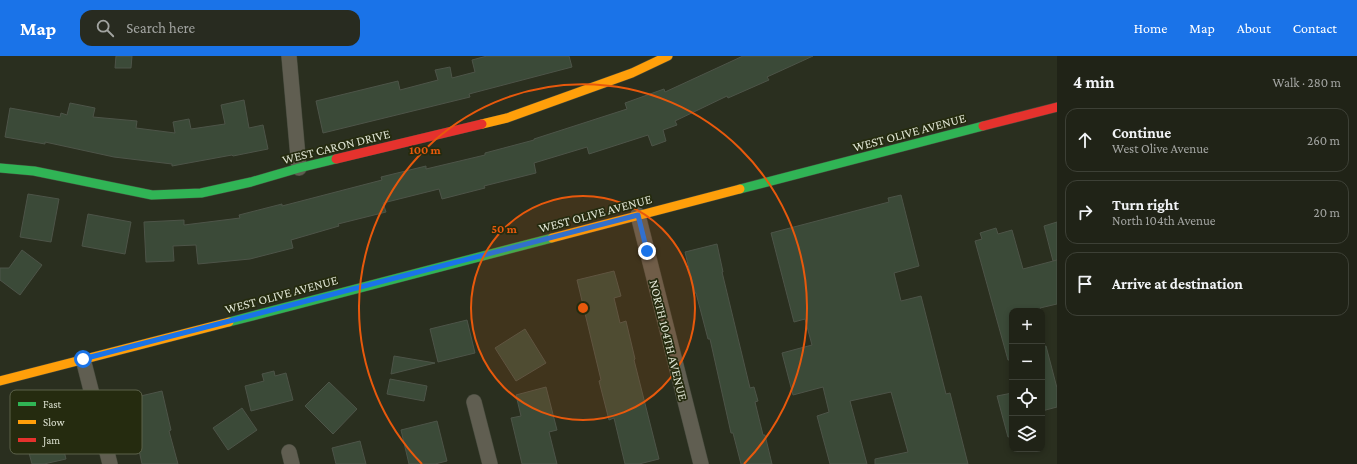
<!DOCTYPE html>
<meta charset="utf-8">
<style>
body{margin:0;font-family:"Crimson Pro",serif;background:#282b20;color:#f1f3f6}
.controls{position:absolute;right:12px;bottom:12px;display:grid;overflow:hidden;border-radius:8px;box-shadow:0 2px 6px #0003}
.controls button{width:36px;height:36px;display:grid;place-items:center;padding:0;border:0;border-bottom:1px solid #3d4036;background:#202317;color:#f1f3f6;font:20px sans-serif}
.stop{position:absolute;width:12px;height:12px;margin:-9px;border:3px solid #1a73e8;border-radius:50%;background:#fff}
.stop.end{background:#1a73e8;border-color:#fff;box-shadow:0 1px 4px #0008}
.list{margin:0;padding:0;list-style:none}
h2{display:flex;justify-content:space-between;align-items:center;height:52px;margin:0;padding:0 16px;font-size:17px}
h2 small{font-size:13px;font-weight:400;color:#a2a4a1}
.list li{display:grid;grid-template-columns:26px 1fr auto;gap:12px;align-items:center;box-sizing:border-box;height:64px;margin:0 8px 8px;padding:0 8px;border:1px solid #3d4036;border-radius:12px}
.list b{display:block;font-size:15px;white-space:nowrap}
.list p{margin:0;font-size:13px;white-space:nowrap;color:#a2a4a1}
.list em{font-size:13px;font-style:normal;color:#a2a4a1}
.icon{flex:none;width:22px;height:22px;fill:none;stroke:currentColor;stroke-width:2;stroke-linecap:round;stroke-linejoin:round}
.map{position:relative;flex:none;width:1057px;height:408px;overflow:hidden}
header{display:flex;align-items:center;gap:24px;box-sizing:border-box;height:56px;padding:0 20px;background:#1a73e8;color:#fff}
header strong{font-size:19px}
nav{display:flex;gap:22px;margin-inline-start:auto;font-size:14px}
.search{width:280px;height:36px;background:#282b20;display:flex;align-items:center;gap:10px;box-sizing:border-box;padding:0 14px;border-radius:12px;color:#a2a4a1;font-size:15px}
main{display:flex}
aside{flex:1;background:#202317}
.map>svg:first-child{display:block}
</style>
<header>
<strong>Map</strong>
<div class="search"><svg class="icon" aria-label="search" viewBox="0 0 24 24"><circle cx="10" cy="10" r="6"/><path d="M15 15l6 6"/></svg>Search here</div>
<nav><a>Home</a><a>Map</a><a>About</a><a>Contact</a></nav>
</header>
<main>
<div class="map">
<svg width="1057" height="408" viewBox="0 0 1057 408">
<rect width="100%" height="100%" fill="#2a2f1f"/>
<g fill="#3b4a38" stroke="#4d5448">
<polygon points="116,0 132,0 131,12 115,12"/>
<polygon points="487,0 569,0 572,11 469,38 470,41 323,77 316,45 398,25 400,34 438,24 435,14 450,11 452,22 475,16 472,4"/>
<polygon points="743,0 813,0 767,21 769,24 728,42 727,40 675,65 677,69 663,74 666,85 652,90 648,79 589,98 587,91 534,107 536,117 484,130 485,132 442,143 439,133 383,147 386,156 338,168 339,170 291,184 293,192 250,203 198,208 196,189 173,190 174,205 146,206 144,166 184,164 184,169 240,162 239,159 282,148 282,150 382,124 381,121 426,110 426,113 485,99 485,97 534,84 534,83 627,53 625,47 664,33 665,36"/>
<polygon points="244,44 249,72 263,69 268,93 233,100 232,99 172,110 172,108 114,101 45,86 45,88 5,81 10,52 60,61 61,57 67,59 70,47 95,52 93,61 137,65 136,72 175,77 173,66 189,63 191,73 225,68 221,49"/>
<polygon points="28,138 59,143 51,186 20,181"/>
<polygon points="901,139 919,210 894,217 901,245 921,240 946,338 950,337 968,408 875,408 875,403 908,396 891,336 850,345 867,408 830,408 817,360 829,356 823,331 793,339 782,297 812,289 805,263 794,266 771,177 889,146 888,142"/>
<polygon points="88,158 131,166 125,198 82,190"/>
<polygon points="1057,166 1057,204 1053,205 1044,170"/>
<polygon points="996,172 998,178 1012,174 1023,213 1057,204 1057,248 1040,252 1041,255 1012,255 1012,304 1008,304 975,185 982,183 980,177"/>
<polygon points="717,188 723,216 722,216 750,332 754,331 758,345 755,346 763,379 765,379 772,408 741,408 733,377 731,377 710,283 708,283 696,237 695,237 685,196"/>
<polygon points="22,194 42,209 20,239 0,224 0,212 9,212"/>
<polygon points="614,215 621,240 614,242 620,267 626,265 635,303 634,304 659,403 639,408 625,408 614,362 609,364 599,325 601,324 577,224"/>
<polygon points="467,264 475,297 438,306 430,273"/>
<polygon points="525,273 546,307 516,325 495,292"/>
<polygon points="1046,290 1057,332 1057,351 1042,355 1042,291"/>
<polygon points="394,300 435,307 391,318"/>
<polygon points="274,315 275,320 286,317 293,344 251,355 245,330 264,325 262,318"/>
<polygon points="390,323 427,330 424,345 387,338"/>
<polygon points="329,326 357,353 333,378 305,350"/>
<polygon points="546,331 557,374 549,376 557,408 522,408 511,362 521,360 516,339"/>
<polygon points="162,335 171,374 169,375 178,408 142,408 128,343"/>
<polygon points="1012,337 1012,380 1008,381 997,340"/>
<polygon points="242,352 257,374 228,394 213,372"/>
<polygon points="56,362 66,403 44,408 32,408 22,371"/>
<polygon points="437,365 447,405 435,408 409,408 401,374"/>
<polygon points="360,385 366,408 336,408 332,392"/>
</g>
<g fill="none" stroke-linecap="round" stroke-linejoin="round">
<defs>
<g id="street">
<polyline points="289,0 299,112"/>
<polyline points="638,159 701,408"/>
<polyline points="83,303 110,408"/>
<polyline points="474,346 490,408"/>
<polyline points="289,396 292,408"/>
</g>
<g id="fast">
<polyline points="0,112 34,115 152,139 201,137 251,126 299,112 336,103"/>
<polyline points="740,133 983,70"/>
<polyline points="229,266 552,182"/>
</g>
<g id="slow">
<polyline points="482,68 507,62 632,17 668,0"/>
<polyline points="552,182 740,133"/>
<polyline points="0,325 229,266"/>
</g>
<g id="jam">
<polyline points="983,70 1057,51"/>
<polyline points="336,103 482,68"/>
</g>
</defs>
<use href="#street" stroke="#464a3d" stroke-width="16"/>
<use href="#fast" stroke="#464a3d" stroke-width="10"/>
<use href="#slow" stroke="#464a3d" stroke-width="10"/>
<use href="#jam" stroke="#464a3d" stroke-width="10"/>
<use href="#street" stroke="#605e51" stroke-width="15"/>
<use href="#fast" stroke="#30b455" stroke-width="9"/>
<use href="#slow" stroke="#ff9f0a" stroke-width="9"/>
<use href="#jam" stroke="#e5322d" stroke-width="9"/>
</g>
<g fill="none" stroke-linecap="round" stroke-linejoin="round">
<polyline stroke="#1a73e8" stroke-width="5" points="83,303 638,159 647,195"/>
</g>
<circle cx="583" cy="252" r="112" fill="#e8590c" fill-opacity=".12"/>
<g fill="none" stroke="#e8590c" stroke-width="2">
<circle cx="583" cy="252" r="112"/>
<path d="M422 408A224 224 0 1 1 744 408"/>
</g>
<g text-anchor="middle" stroke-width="3.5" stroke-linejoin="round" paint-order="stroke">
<g font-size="13" fill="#dee3d2" stroke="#252b0f">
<text transform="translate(909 76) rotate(-15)" y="5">WEST OLIVE AVENUE</text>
<text transform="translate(336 90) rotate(-14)" y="5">WEST CARON DRIVE</text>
<text transform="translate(595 157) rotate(-15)" y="5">WEST OLIVE AVENUE</text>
<text transform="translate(281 238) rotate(-15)" y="5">WEST OLIVE AVENUE</text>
<text transform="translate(669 284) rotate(76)" y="5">NORTH 104TH AVENUE</text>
</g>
</g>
<rect x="10" y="334" width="132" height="64" rx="6" fill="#252b0f" stroke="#5c624a" stroke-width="1"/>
<rect x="18" y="346" width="18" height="4" fill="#30b455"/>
<rect x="18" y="364" width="18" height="4" fill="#ff9f0a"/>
<rect x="18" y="382" width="18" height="4" fill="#e5322d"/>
<g font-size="11" fill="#dee3d2">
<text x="43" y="352">Fast</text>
<text x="43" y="370">Slow</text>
<text x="43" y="388">Jam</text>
</g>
<circle cx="583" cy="252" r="6" fill="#e8590c" stroke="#252b0f" stroke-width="2"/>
<g font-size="12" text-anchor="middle" font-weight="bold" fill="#e8590c" stroke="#252b0f" stroke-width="3.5" stroke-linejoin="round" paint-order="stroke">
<text x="425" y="98">100 m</text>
<text x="504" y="177">50 m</text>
</g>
</svg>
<div class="controls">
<button>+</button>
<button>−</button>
<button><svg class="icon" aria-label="locate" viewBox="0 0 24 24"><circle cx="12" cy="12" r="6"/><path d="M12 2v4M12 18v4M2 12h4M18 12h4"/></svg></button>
<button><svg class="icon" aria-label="layers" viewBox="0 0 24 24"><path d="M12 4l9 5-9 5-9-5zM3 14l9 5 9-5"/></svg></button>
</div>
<div class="stop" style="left:83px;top:303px"></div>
<div class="stop end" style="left:647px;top:195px"></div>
</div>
<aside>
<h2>4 min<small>Walk · 280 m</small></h2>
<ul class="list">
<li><svg class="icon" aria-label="ahead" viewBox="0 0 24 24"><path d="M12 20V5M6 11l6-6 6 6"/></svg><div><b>Continue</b><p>West Olive Avenue</p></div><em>260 m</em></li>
<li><svg class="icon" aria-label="right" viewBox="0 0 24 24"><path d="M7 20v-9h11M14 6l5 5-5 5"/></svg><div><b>Turn right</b><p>North 104th Avenue</p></div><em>20 m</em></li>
<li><svg class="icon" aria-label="arrive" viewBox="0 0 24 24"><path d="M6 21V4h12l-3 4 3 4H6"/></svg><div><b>Arrive at destination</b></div></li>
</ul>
</aside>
</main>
